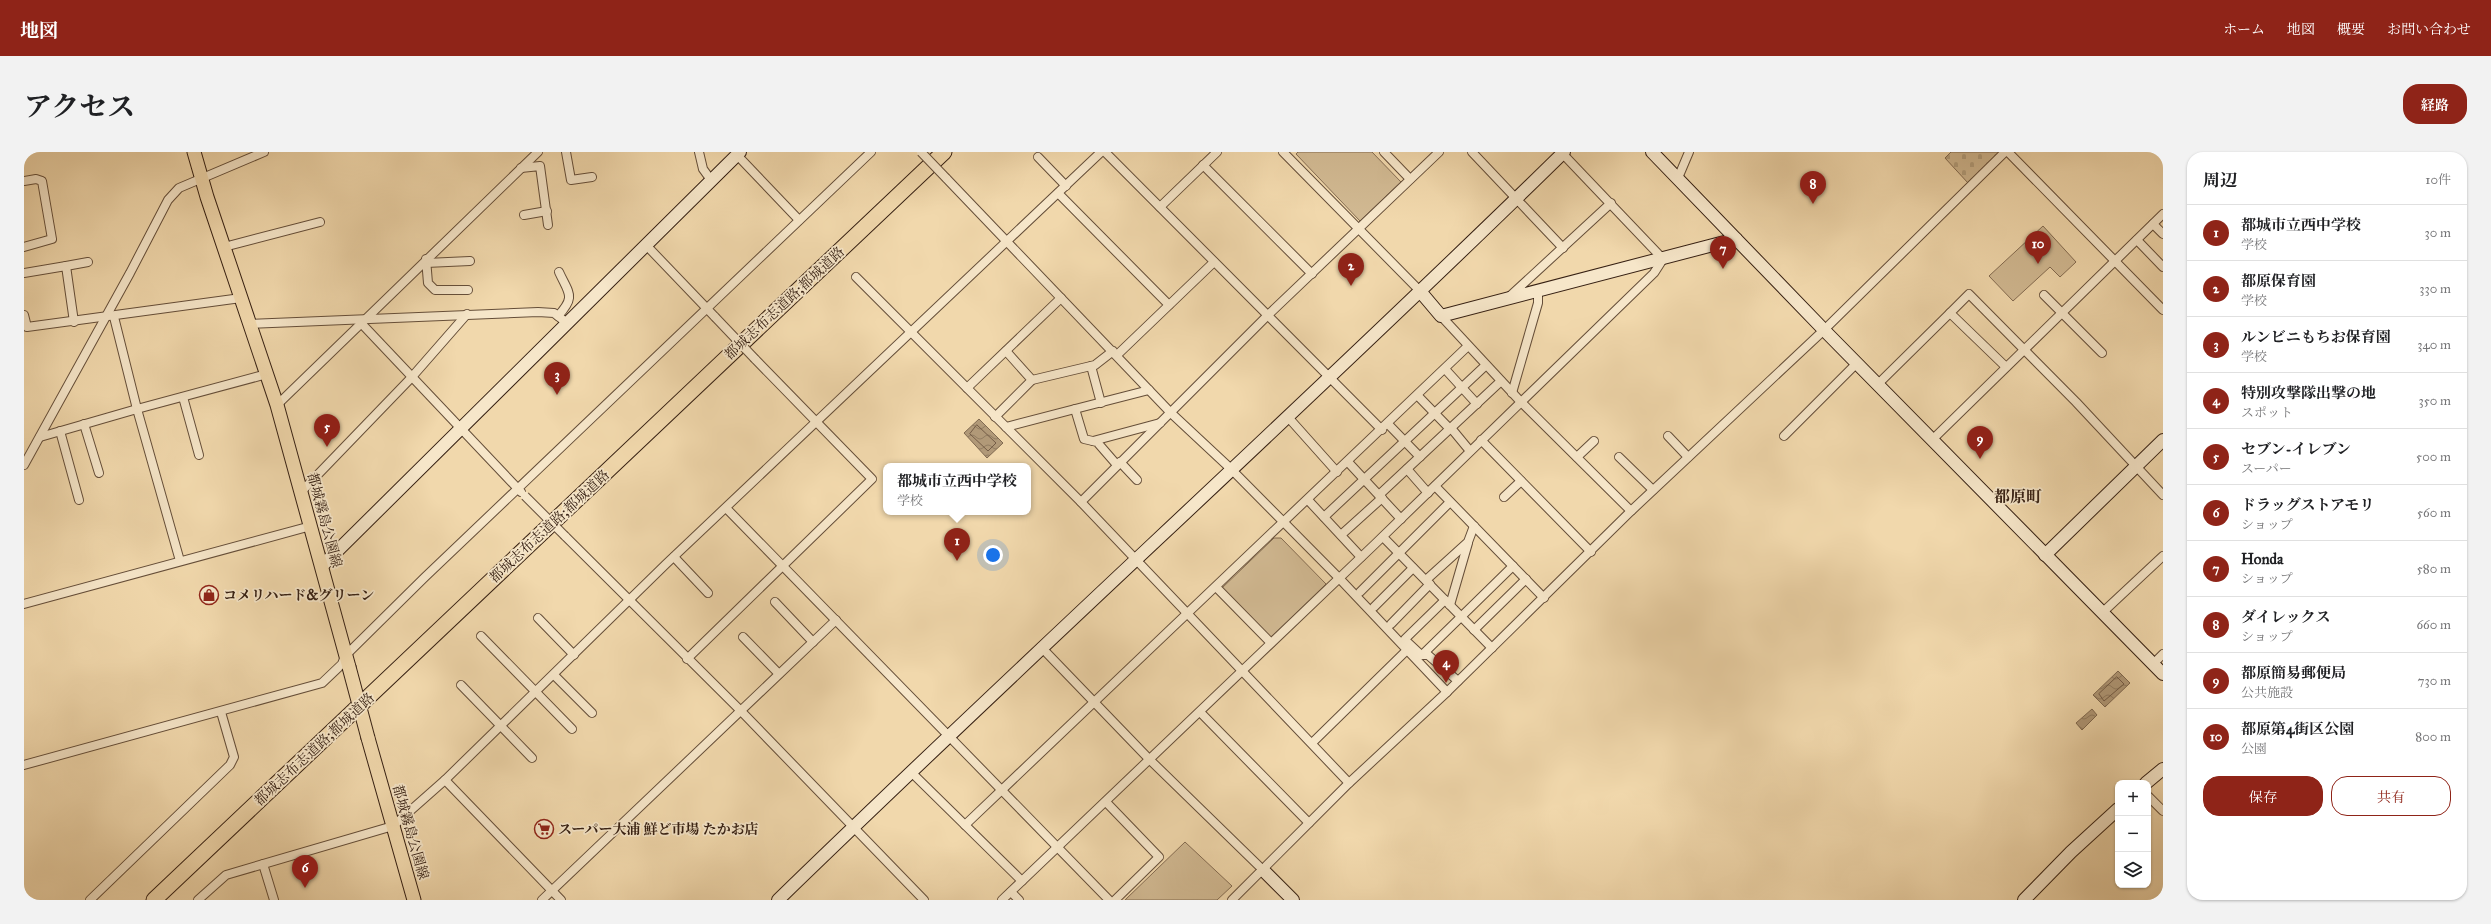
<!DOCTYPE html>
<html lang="ja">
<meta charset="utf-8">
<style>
body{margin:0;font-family:"IM FELL Great Primer","Noto Serif JP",serif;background:#f2f2f2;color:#202124}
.controls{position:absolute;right:12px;bottom:12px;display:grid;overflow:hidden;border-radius:8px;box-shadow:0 1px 3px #0004}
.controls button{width:36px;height:36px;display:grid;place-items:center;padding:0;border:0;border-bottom:1px solid #e0e0e0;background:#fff;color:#202124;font:20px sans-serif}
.you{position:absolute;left:969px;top:403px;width:14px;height:14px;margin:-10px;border:3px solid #fff;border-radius:50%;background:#1a73e8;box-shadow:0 0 0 6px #1a73e833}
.badge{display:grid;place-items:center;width:26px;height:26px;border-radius:50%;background:#8f2418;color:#fff;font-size:13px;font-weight:700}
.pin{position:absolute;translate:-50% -33px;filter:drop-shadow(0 1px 2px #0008)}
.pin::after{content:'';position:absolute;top:21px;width:14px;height:12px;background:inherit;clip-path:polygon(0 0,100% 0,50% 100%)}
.popup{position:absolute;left:859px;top:311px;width:148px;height:52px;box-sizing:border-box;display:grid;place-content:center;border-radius:8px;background:#fff;filter:drop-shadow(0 1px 3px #0005);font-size:13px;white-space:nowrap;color:#757577}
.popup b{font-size:15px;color:#202124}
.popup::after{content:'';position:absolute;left:50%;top:100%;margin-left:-8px;border:8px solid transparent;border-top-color:#fff}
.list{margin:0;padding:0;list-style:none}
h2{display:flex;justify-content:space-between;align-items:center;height:52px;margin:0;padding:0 16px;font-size:17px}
h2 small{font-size:13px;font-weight:400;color:#757577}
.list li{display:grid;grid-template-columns:26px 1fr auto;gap:12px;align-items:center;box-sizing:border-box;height:56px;padding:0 16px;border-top:1px solid #e0e0e0}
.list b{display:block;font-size:15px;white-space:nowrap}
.list p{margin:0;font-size:13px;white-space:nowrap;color:#757577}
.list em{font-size:13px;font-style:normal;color:#757577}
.actions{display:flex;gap:8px;padding:12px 16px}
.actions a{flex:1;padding:9px 0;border:1px solid #8f2418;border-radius:16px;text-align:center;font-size:14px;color:#8f2418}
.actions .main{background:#8f2418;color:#fff}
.icon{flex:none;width:22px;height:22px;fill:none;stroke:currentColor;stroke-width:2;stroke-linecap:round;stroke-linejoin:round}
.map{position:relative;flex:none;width:2139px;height:748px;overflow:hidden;border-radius:16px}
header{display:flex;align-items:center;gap:24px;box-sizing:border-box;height:56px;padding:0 20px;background:#8f2418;color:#fff}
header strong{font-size:19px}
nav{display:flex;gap:22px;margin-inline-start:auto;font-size:14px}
.intro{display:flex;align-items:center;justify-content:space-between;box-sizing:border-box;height:96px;padding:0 24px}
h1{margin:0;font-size:28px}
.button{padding:10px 18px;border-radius:16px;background:#8f2418;color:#fff;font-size:14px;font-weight:700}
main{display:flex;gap:24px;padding:0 24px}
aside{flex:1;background:#fff;border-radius:16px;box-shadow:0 1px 3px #0004}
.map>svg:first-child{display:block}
</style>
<header>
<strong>地図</strong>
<nav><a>ホーム</a><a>地図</a><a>概要</a><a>お問い合わせ</a></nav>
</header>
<div class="intro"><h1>アクセス</h1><a class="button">経路</a></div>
<main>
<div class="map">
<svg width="2139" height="748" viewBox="0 0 2139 748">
<defs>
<pattern id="cemetery-stones" width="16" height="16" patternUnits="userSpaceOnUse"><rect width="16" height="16" fill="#d1b992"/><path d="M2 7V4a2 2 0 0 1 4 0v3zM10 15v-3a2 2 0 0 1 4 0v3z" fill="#b49f7d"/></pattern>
<pattern id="water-waves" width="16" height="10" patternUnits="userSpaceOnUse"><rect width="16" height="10" fill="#b19978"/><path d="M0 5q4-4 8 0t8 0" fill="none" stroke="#917c61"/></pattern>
</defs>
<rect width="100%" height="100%" fill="#f1d8ac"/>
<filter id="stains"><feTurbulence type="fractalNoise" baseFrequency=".005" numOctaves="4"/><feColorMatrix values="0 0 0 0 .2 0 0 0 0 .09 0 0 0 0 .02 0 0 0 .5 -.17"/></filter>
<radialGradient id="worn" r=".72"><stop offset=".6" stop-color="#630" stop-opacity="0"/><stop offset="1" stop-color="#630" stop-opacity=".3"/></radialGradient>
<g fill="#d1b992" stroke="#846c52">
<polygon points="1274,0 1348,0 1377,30 1336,69 1272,2"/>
<polygon points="2019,74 2052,110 2036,125 2026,115 1989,149 1965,124"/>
<polygon points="1250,386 1257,386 1302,432 1246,487 1197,437"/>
<polygon points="1161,690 1208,734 1193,748 1101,748"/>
</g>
<polygon fill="url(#cemetery-stones)" stroke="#846c52" points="1927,0 1978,0 1944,31 1921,6"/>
<g fill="url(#water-waves)" stroke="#806950">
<polygon points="955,267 979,291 963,306 940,281"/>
<polygon points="2094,519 2106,531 2081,555 2069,543"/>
<polygon points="2068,557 2073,563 2058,578 2052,571"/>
</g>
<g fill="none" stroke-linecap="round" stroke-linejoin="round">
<g stroke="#745c46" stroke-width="1">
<polygon points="953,273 972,291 964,299 946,282"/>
<polygon points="2093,525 2100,532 2080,549 2075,542"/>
</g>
<defs>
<g id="street">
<polyline points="542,0 547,28 568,25"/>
<polyline points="675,0 679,17 687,28"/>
<polyline points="1081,0 1358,278"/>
<polyline points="1259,0 1395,138"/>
<polyline points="1360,0 1386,27"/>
<polyline points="1448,0 1539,96"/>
<polyline points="1984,0 2139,158"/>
<polyline points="713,3 775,68"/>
<polyline points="1014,5 1042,34"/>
<polyline points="1179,13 1288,122"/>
<polyline points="497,16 516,14 524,73"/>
<polyline points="922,26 1147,261 1207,317 1314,425 1423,540"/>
<polyline points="1654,26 1665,0"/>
<polyline points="0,29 12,27 18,29 28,87 0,95"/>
<polyline points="1034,41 1145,153"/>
<polyline points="1136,55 1193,0"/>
<polyline points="500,63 523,59"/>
<polyline points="2129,72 2139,82"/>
<polyline points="2113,88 2139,115"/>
<polyline points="622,93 691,165"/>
<polyline points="200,95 296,70"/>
<polyline points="402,107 404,131 411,138 444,138"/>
<polyline points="402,111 446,109"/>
<polyline points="42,114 64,110"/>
<polyline points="0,121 42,114 50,170"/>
<polyline points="832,125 1057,350 1325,631"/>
<polyline points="2020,143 2078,201"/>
<polyline points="1485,145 1587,51"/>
<polyline points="0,163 3,175 217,146"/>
<path d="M534,164C552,144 545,142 535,120"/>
<polyline points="1417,164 1496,249 1607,359"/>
<polyline points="90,165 113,257 243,222"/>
<polyline points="337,171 497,340"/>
<polyline points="226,172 514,160 530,161 543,171"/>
<polyline points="1093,203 1190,110"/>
<polyline points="1067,214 1077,251"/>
<polyline points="1982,215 1926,161 1945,142 2052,250 2139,343"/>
<polyline points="1421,217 1453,252"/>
<polyline points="1008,228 1071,213 1089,199"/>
<polyline points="1854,232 1926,161"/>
<polyline points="943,236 1037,146"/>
<polyline points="1488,241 1514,151 1514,138"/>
<polyline points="1394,244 1426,277"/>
<polyline points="159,245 175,303"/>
<polyline points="253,253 514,0"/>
<polyline points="1263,264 1313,320"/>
<polyline points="971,265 1008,228 982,199"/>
<polyline points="60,272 75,321"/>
<polyline points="1364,272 1396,305"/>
<polyline points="982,275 1051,257"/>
<polyline points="1427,276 1446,299"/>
<polyline points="36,279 55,348"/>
<polyline points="1644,284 1664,305"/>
<polyline points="1760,284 1833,211"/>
<polyline points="16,285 113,257 156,409"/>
<polyline points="1909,287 2139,62"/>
<polyline points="1457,288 1567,400"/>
<polyline points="1069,289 1136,271"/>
<polyline points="1553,305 1570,289"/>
<polyline points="1595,305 1629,338"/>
<polyline points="1096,310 1113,328"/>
<polyline points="1324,310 1377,367"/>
<polyline points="0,313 106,121 144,48 155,36 240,0"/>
<polyline points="1093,313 1073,290 1060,287 1051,257 1125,238"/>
<polyline points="1383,317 1404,341"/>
<polyline points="1411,334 1520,446"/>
<polyline points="277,340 387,226 443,162"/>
<polyline points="1355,343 1477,229"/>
<polyline points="1480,345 1497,329"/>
<polyline points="1284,348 1337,405"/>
<polyline points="1057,350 1243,164 1415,0"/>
<polyline points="702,356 1085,748"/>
<polyline points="1300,365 1462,213"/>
<polyline points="1317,383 1358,346"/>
<polyline points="541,384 717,559 900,748"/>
<polyline points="1359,385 1468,496"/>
<polyline points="650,405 684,441"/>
<polyline points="1402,428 1444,390 1450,374"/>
<polyline points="1192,435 1247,491"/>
<polyline points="1336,440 1426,350"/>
<polyline points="751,450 789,490"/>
<polyline points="0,452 287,374"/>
<polyline points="1426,453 1444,391"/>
<polyline points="1350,455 1389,416"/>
<polyline points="2079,460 2139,404"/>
<polyline points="514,466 550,503"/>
<polyline points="1367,472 1406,432"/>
<polyline points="1450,478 1502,427"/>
<polyline points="457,484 548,577"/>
<polyline points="719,485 755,522"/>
<polyline points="1381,487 1421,448"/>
<polyline points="1381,488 1397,503 1404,503 1434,529"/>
<polyline points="1017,495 1126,608 1239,718"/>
<polyline points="1398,503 1489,414"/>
<polyline points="663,507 848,327 731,207"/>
<polyline points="2129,512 2139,502"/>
<polyline points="530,523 568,561"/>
<polyline points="437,533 508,606"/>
<polyline points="1176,560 1285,671"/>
<polyline points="1288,591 1383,498"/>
<polyline points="0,613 298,531 318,512 321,504 401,425 847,0"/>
<polyline points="887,620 998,729"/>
<polyline points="421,628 537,748"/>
<polyline points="2124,644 2139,659"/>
<polyline points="1082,650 1135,705 1091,748"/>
<polyline points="941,673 1444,194"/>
<polyline points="239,712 250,748"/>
<polyline points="987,740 995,748"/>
<polyline points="66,748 206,613 210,605 197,560"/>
<polyline points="174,748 202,723 369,674 421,628 642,412 1077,0"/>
<polyline points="518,748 812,468"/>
<polyline points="978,748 1351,392 1630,121 1639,107 1537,0"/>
<polyline points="1208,748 1325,631 1423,540 1607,359 1800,178 1981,0"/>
</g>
<g id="secondary">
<polyline points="1628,0 1800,178 2139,522"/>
<polyline points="1395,138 1417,164 1712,87"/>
<polyline points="2021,403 2139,288"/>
<polyline points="298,414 716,0"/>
<polyline points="2122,631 2139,617"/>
<polyline points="1239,718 1269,748"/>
<path d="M754,748C1013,496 1282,253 1540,0"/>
<polyline points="2000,748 2047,700 2094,657"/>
</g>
<g id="primary">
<polyline points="170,0 183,45 253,253 325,515"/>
<polyline points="344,586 390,748"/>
</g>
<polyline id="highway" points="130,748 920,0"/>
</defs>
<use href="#street" stroke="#654e39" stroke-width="10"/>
<use href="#secondary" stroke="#362013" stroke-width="14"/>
<use href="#primary" stroke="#362013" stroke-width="15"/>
<use href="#highway" stroke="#362013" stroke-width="17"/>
<use href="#street" stroke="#f6e6c9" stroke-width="8"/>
<use href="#secondary" stroke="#f6e6c9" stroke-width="12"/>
<use href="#primary" stroke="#f1d8ac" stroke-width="13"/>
<use href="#highway" stroke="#f1d8ac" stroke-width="15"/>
<defs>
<g id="street-bridge">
<polyline points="897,0 922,26"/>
<polyline points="691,165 731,207"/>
<polyline points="501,344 541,384"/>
</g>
<polyline id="primary-bridge" points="325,515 344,586"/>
</defs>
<use href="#street-bridge" stroke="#654e39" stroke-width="10" stroke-linecap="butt"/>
<use href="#primary-bridge" stroke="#362013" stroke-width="15" stroke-linecap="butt"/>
<use href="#street-bridge" stroke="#f6e6c9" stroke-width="8"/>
<use href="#primary-bridge" stroke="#f1d8ac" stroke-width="13"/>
</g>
<defs>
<symbol id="shop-ring" viewBox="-11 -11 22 22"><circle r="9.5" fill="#f6e6c9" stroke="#8f2418" stroke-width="1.5"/><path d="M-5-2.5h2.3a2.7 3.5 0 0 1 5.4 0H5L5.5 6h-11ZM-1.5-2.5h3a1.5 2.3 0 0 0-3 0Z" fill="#8f2418"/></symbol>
<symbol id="supermarket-ring" viewBox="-11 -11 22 22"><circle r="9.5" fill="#f6e6c9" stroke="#8f2418" stroke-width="1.5"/><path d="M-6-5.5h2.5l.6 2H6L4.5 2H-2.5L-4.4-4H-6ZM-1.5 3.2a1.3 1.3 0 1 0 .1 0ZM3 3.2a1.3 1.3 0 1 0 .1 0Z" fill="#8f2418"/></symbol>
</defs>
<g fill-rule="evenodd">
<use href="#shop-ring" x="174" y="432" width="22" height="22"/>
<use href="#supermarket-ring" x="509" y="666" width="22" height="22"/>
</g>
<g text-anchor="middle" stroke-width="3.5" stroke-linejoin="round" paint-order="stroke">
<g font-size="14" fill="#362013" stroke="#f6e6c9">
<text transform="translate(760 151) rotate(-43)" y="5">都城志布志道路;都城道路</text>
<text transform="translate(301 368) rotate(75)" y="5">都城霧島公園線</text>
<text transform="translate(525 374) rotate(-43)" y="5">都城志布志道路;都城道路</text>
<text transform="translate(290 597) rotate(-43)" y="5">都城志布志道路;都城道路</text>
<text transform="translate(387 680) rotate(74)" y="5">都城霧島公園線</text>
</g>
<g font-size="14" font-weight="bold" fill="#362013" stroke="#f6e6c9" text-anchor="start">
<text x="199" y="448">コメリハード&amp;グリーン</text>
<text x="534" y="682">スーパー大浦 鮮ど市場 たかお店</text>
</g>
<g font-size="16" font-weight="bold" fill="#362013" stroke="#f6e6c9">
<text x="1994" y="350">都原町</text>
</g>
</g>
<rect width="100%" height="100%" filter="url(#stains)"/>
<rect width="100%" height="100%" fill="url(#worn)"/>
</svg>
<div class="controls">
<button>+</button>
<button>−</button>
<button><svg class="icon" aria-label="layers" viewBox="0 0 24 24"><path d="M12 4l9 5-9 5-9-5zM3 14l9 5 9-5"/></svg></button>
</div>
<div class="you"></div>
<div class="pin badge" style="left:933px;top:409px">1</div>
<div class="popup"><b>都城市立西中学校</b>学校</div>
<div class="pin badge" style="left:1327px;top:134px">2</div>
<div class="pin badge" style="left:533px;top:243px">3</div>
<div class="pin badge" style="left:1422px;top:531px">4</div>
<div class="pin badge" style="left:303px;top:295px">5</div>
<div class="pin badge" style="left:281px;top:736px">6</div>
<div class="pin badge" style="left:1699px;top:117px">7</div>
<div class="pin badge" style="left:1789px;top:52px">8</div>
<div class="pin badge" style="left:1956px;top:307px">9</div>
<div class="pin badge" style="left:2014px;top:112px">10</div>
</div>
<aside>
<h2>周辺<small>10件</small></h2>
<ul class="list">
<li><span class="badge">1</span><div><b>都城市立西中学校</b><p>学校</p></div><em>30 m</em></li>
<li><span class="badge">2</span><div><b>都原保育園</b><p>学校</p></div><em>330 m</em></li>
<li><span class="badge">3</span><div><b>ルンビニもちお保育園</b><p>学校</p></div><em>340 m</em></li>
<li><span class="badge">4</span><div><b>特別攻撃隊出撃の地</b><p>スポット</p></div><em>350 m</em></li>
<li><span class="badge">5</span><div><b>セブン-イレブン</b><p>スーパー</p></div><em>500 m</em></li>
<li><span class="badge">6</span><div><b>ドラッグストアモリ</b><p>ショップ</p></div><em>560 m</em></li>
<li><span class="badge">7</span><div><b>Honda</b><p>ショップ</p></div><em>580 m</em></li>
<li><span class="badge">8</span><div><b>ダイレックス</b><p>ショップ</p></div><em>660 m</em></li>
<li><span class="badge">9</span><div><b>都原簡易郵便局</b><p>公共施設</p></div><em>730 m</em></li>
<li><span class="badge">10</span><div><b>都原第4街区公園</b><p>公園</p></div><em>800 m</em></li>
</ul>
<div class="actions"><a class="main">保存</a><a>共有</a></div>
</aside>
</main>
